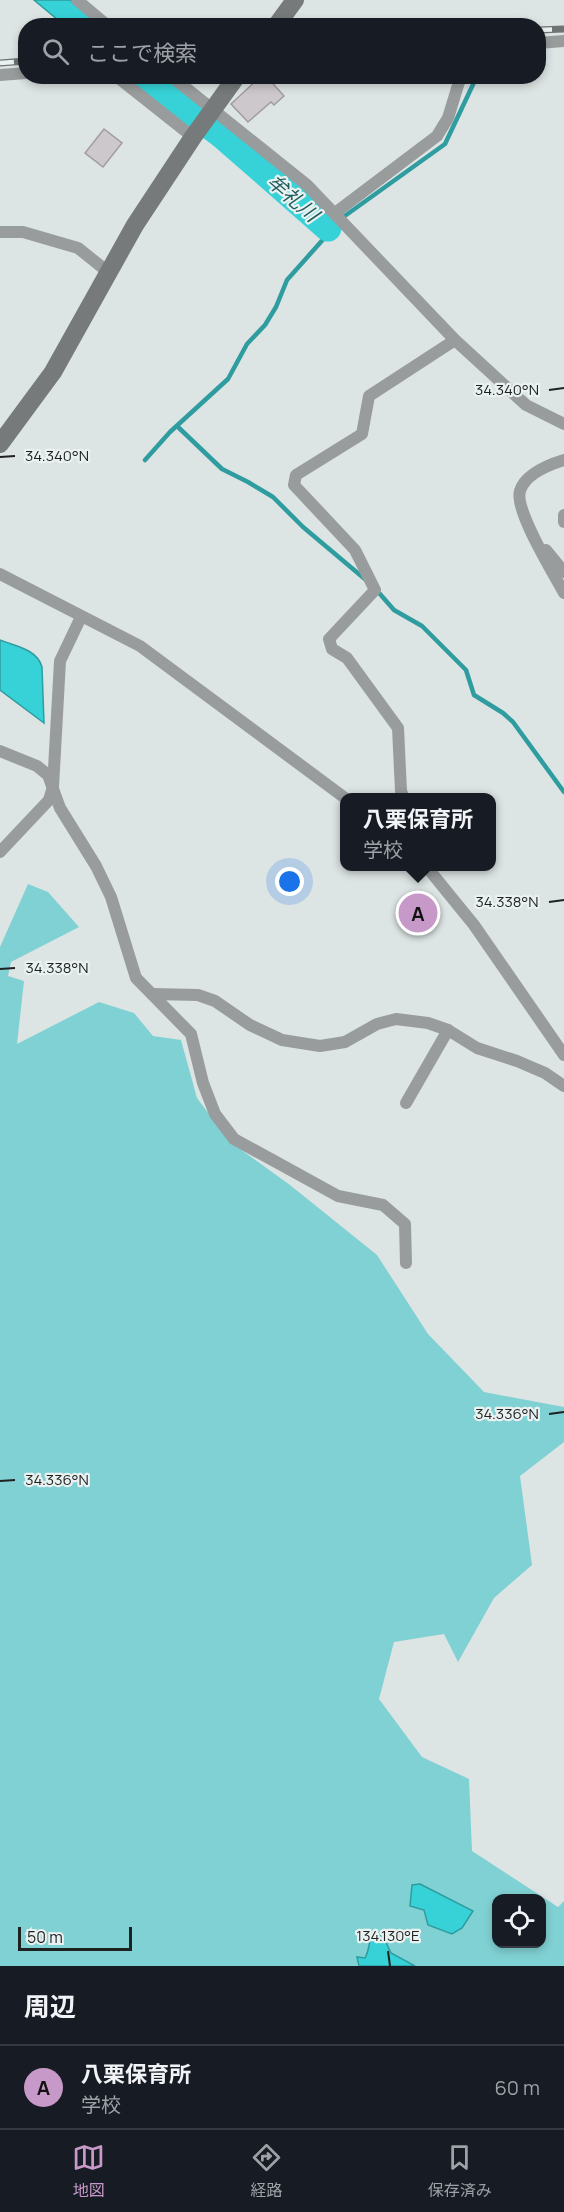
<!DOCTYPE html>
<html lang="ja">
<meta charset="utf-8">
<style>
body{margin:0;font-family:Manrope,"Noto Sans JP",sans-serif;background:#20242c;color:#f1f3f6}
.controls{position:absolute;right:18px;bottom:18px;display:grid;overflow:hidden;border-radius:12px;box-shadow:0 3px 9px #0003}
.controls button{width:54px;height:54px;display:grid;place-items:center;padding:0;border:0;border-bottom:2px solid #363941;background:#171b24;color:#f1f3f6;font:30px sans-serif}
.scale{position:absolute;left:18px;bottom:15px;width:114px;box-sizing:border-box;padding-left:6px;border:3px solid #1f2121;border-top:0;font-size:16px;line-height:21px;white-space:nowrap;color:#1f2121;-webkit-text-stroke:4px #eaf1f1;paint-order:stroke}
.you{position:absolute;left:290px;top:882px;width:21px;height:21px;margin:-15px;border:4px solid #fff;border-radius:50%;background:#1a73e8;box-shadow:0 0 0 9px #1a73e833}
.badge{display:grid;place-items:center;width:39px;height:39px;border-radius:50%;background:#c799c8;color:#111;font-size:20px;font-weight:700}
.pin{position:absolute;translate:-50% -50%;border:3px solid #fff;box-shadow:0 2px 6px #0006}
.popup{position:absolute;left:340px;top:793px;width:156px;height:78px;box-sizing:border-box;display:grid;place-content:center;border-radius:12px;background:#171b24;filter:drop-shadow(0 2px 4px #0005);font-size:20px;white-space:nowrap;color:#9ea1a6}
.popup b{font-size:22px;color:#f1f3f6}
.popup::after{content:'';position:absolute;left:50%;top:100%;margin-left:-12px;border:12px solid transparent;border-top-color:#171b24}
.list{margin:0;padding:0;list-style:none}
h2{display:flex;justify-content:space-between;align-items:center;height:78px;margin:0;padding:0 24px;font-size:26px}
h2 small{font-size:20px;font-weight:400;color:#9ea1a6}
.list li{display:grid;grid-template-columns:39px 1fr auto;gap:18px;align-items:center;box-sizing:border-box;height:84px;padding:0 24px;border-top:2px solid #363941}
.list b{display:block;font-size:22px;white-space:nowrap}
.list p{margin:0;font-size:20px;white-space:nowrap;color:#9ea1a6}
.list em{font-size:20px;font-style:normal;color:#9ea1a6}
.icon{flex:none;width:33px;height:33px;fill:none;stroke:currentColor;stroke-width:2;stroke-linecap:round;stroke-linejoin:round}
.map{position:relative;flex:none;width:564px;height:1966px;overflow:hidden}
.search{position:absolute;background:#171b24;box-shadow:0 3px 9px #0003;left:18px;right:18px;top:18px;height:66px;display:flex;align-items:center;gap:15px;box-sizing:border-box;padding:0 21px;border-radius:24px;color:#9ea1a6;font-size:22px}
.sheet{height:162px;background:#171b24}
nav{display:flex;justify-content:space-around;align-items:center;box-sizing:border-box;height:84px;border-top:2px solid #363941;background:#171b24;font-size:16px;color:#9ea1a6}
nav a{display:grid;justify-items:center;gap:3px}
nav .on{color:#c799c8}
.map>svg:first-child{display:block}
</style>
<div class="map">
<svg width="564" height="1966" viewBox="0 0 564 1966">
<rect width="100%" height="100%" fill="#dde4e4"/>
<path fill="#80d1d3" fill-rule="evenodd" d="M28,884L48,892L79,927L11,962L8,976L24,981L17,1044L99,1002L134,1013L153,1036L181,1040L197,1098L229,1141L290,1185L377,1255L428,1334L484,1392L564,1407V1442L520,1476L532,1565L494,1598L458,1662L444,1634L394,1642L379,1699L422,1757L469,1779L472,1851L558,1907L564,1901V1966H0V947ZM496,1898H542V1944H496Z"/>
<g fill="#36d2d7" stroke="#2f9da0" stroke-width="1.5">
<polygon points="34,0 70,0 101,25 64,25"/>
<path d="M0,640C15,646 37,649 42,667L44,723L0,690Z"/>
<polygon points="420,1884 473,1911 462,1928 452,1934 428,1925 424,1910 410,1906 412,1885"/>
<path d="M373,1933L383,1936L391,1953L415,1966H359L357,1957L365,1958C370,1949 368,1942 373,1933Z"/>
</g>
<g fill="none" stroke-linecap="round" stroke-linejoin="round">
<g stroke="#2f9da0" stroke-width="4.5">
<polyline points="178,427 222,469 248,482 273,497 303,527 366,580"/>
<polyline points="145,460 170,432 228,379 247,344 265,325 276,307 287,280 327,235 328,228 445,144 477,76"/>
<polyline points="380,594 394,610 422,626 466,670 474,695 503,713 513,722 564,792"/>
</g>
<polyline stroke="#36d2d7" stroke-width="27" points="144,76 223,136 328,228"/>
</g>
<g fill="#ccc8cc" stroke="#a19ca0" stroke-width="1.5">
<polygon points="261,76 266,76 284,96 274,105 271,102 248,122 231,104"/>
<polygon points="104,129 122,143 103,167 85,153"/>
</g>
<g fill="none" stroke-linecap="round" stroke-linejoin="round">
<g stroke="#999c9c" stroke-width="12">
<polyline points="77,0 108,26"/>
<polyline points="538,43 564,41"/>
<polyline points="0,75 26,73"/>
<polyline points="116,76 193,137"/>
<polyline points="171,76 307,185 455,340 526,405 564,424"/>
<polyline points="335,213 437,136 448,118 459,82 464,76"/>
<polyline points="0,232 23,232 78,248 108,272"/>
<path d="M564,460C548,465 525,474 520,491C514,510 554,574 564,593"/>
<polyline points="564,515 564,522"/>
<polyline points="546,550 564,572"/>
<polyline points="0,574 140,646 345,798"/>
<polyline points="0,751 37,766 48,775 60,808 96,866 111,897 136,978 191,1034 203,1083 215,1114 234,1139 338,1196 383,1205 405,1224 406,1263"/>
<polyline points="404,798 401,791 398,728 347,658 332,649 329,639 375,590 355,550 294,485 296,475 362,434 369,396 455,340"/>
<polyline points="0,852 49,800 53,787 60,661 81,617"/>
<polyline points="426,866 474,925 564,1055"/>
<polyline points="153,994 198,995 215,1001 250,1025 282,1040 320,1046 345,1042 377,1024 396,1019 428,1023 448,1030 477,1048 517,1061 545,1073 564,1086"/>
<polyline points="406,1103 448,1030"/>
</g>
<g stroke="#767a7a" stroke-width="18">
<polyline points="276,26 295,0"/>
<polyline points="0,444 53,372 135,225 193,137 237,76"/>
</g>
<defs>
<g id="rail">
<polyline points="538,30 564,29"/>
<polyline points="0,63 26,61"/>
</g>
</defs>
<use href="#rail" stroke="#6f7373" stroke-width="7"/>
<use href="#rail" stroke="#eaf1f1" stroke-width="4.5" stroke-dasharray="14" stroke-linecap="butt"/>
</g>
<path fill="none" stroke="#1f2121" stroke-width="2" d="M549,390L564,388M0,457L15,456M549,902L564,900M0,969L15,968M549,1414L564,1412M0,1481L15,1480M388,1951L390,1966"/>
<g text-anchor="middle" stroke-width="4.5" stroke-linejoin="round" paint-order="stroke">
<g font-size="20" font-style="italic" fill="#215e60" stroke="#eaf1f1">
<text transform="translate(293 198) rotate(41)" y="7">牟礼川</text>
</g>
</g>
<g font-size="15" text-anchor="middle" fill="#1f2121" stroke="#eaf1f1" stroke-width="4.5" stroke-linejoin="round" paint-order="stroke">
<text x="507" y="395">34.340°N</text>
<text x="57" y="461">34.340°N</text>
<text x="507" y="907">34.338°N</text>
<text x="57" y="973">34.338°N</text>
<text x="507" y="1419">34.336°N</text>
<text x="57" y="1485">34.336°N</text>
<text x="388" y="1941">134.130°E</text>
</g>
</svg>
<div class="controls">
<button><svg class="icon" aria-label="locate" viewBox="0 0 24 24"><circle cx="12" cy="12" r="6"/><path d="M12 2v4M12 18v4M2 12h4M18 12h4"/></svg></button>
</div>
<div class="scale">50 m</div>
<div class="you"></div>
<div class="pin badge" style="left:418px;top:913px">A</div>
<div class="popup"><b>八栗保育所</b>学校</div>
<div class="search"><svg class="icon" aria-label="search" viewBox="0 0 24 24"><circle cx="10" cy="10" r="6"/><path d="M15 15l6 6"/></svg>ここで検索</div>
</div>
<section class="sheet">
<h2>周辺<small></small></h2>
<ul class="list">
<li><span class="badge">A</span><div><b>八栗保育所</b><p>学校</p></div><em>60 m</em></li>
</ul>
</section>
<nav>
<a class="on"><svg class="icon" aria-label="map" viewBox="0 0 24 24"><path d="M3 6l6-2 6 2 6-2v14l-6 2-6-2-6 2zM9 4v14M15 6v14"/></svg>地図</a>
<a><svg class="icon" aria-label="directions" viewBox="0 0 24 24"><path d="M12 3l9 9-9 9-9-9zM9 14v-3h6M13 9l2 2-2 2"/></svg>経路</a>
<a><svg class="icon" aria-label="saved" viewBox="0 0 24 24"><path d="M7 4h10v16l-5-4-5 4z"/></svg>保存済み</a>
</nav>
